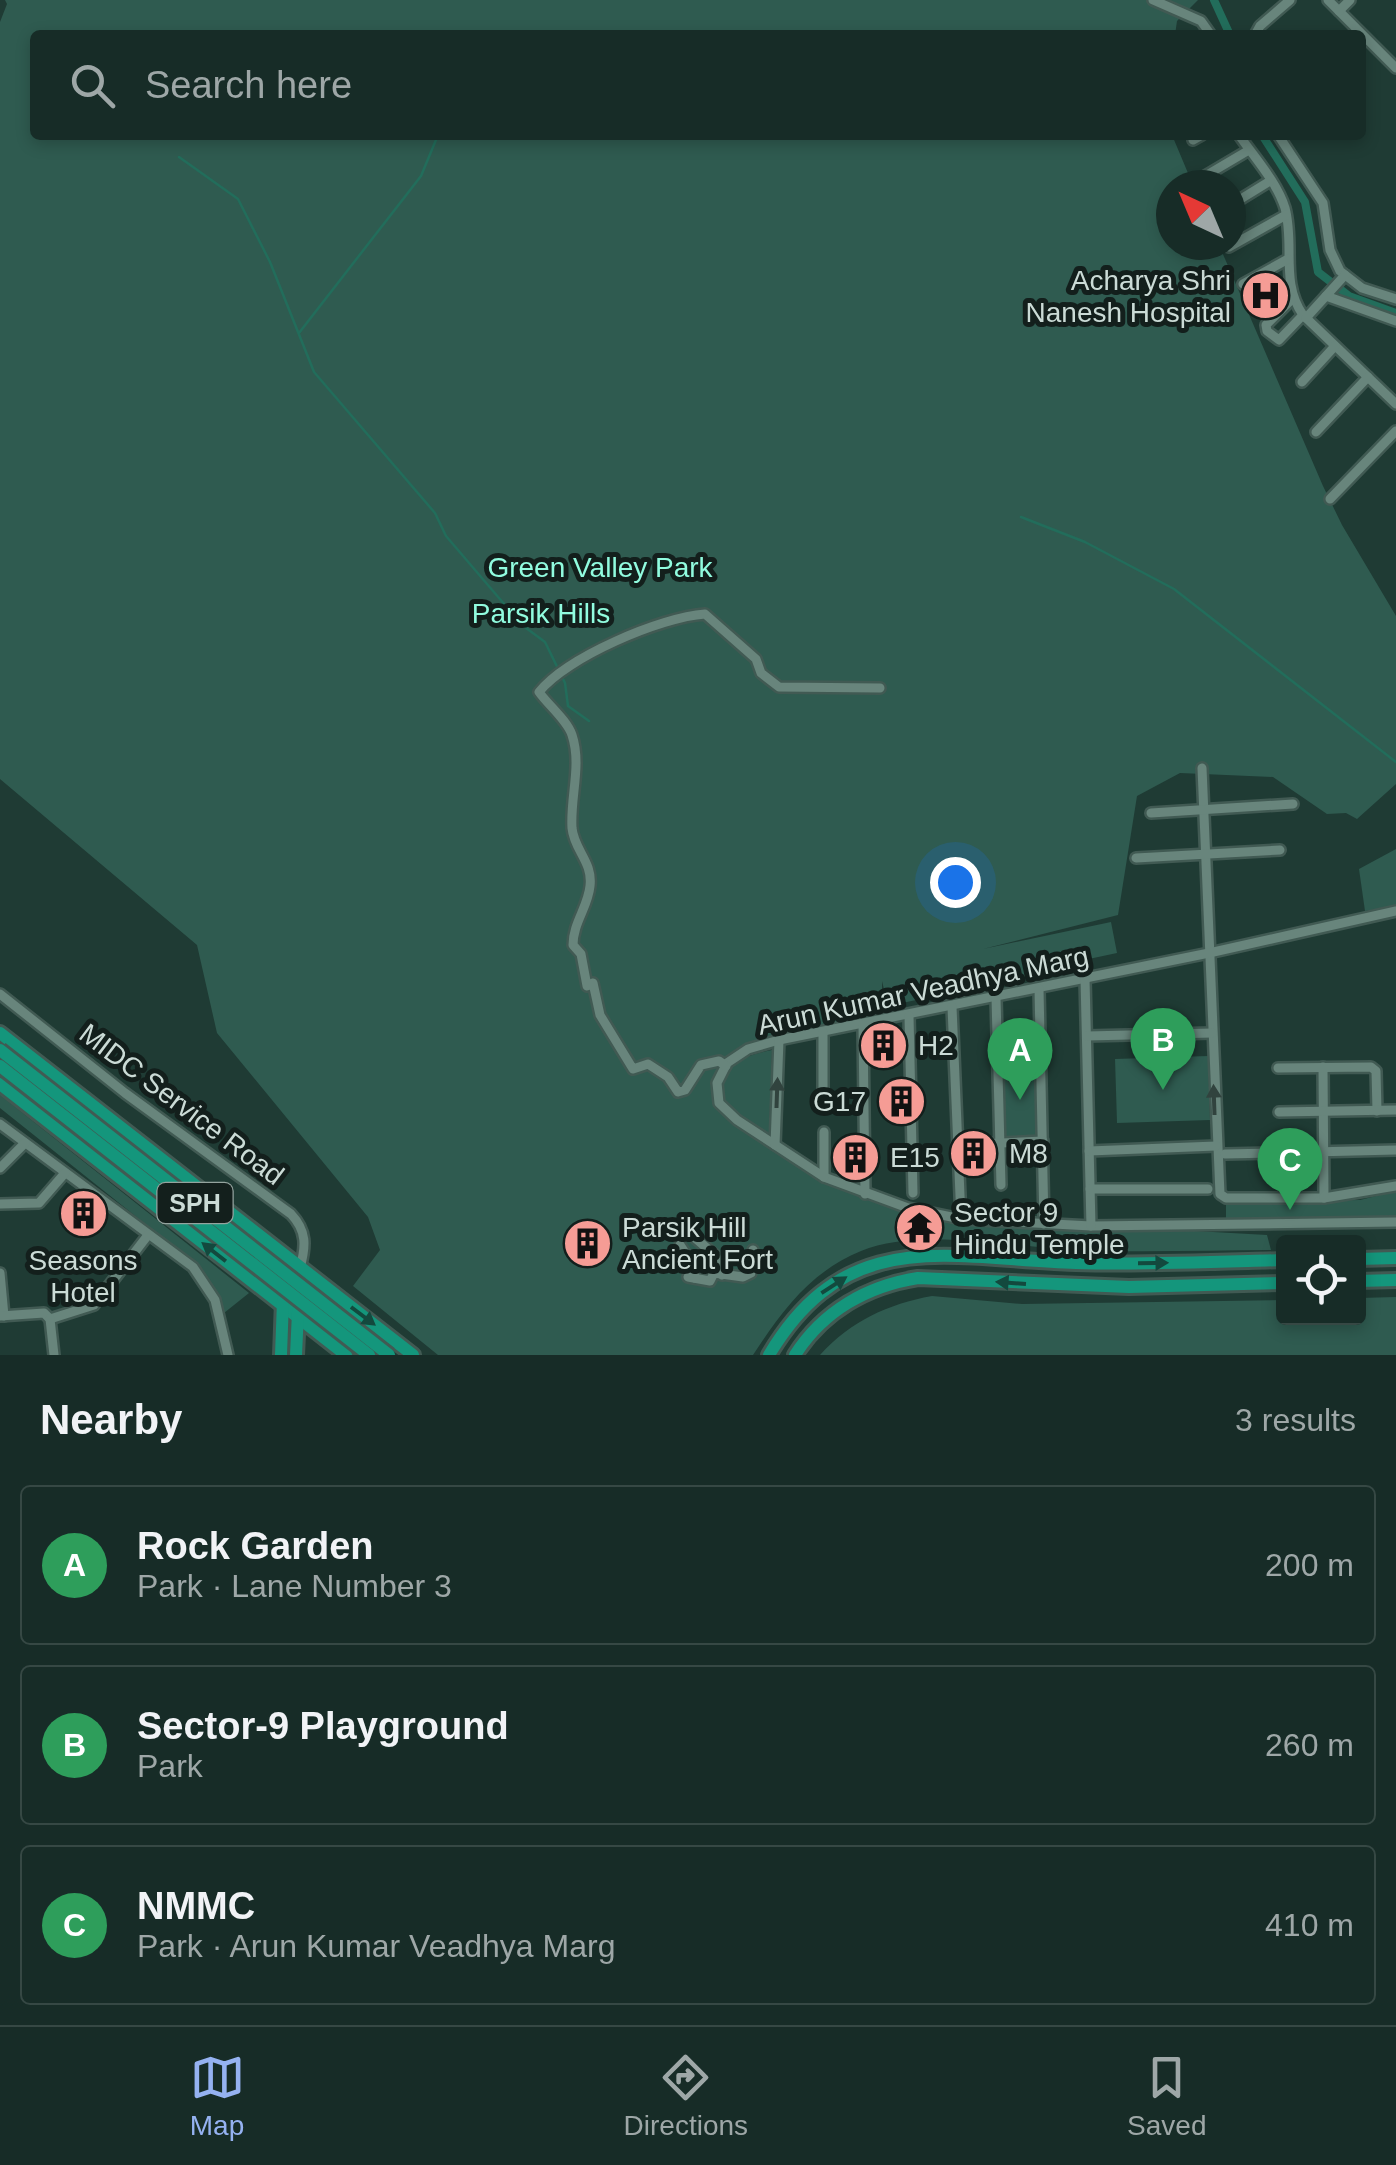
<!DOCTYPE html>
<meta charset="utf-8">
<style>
body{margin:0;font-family:Arial,sans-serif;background:#243833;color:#f1f3f6}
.controls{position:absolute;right:30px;bottom:30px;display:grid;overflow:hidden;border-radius:10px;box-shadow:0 5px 15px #0003}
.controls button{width:90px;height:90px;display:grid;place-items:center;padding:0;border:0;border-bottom:2px solid #364844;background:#172c27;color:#f1f3f6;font:50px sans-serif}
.compass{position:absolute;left:1156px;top:170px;width:90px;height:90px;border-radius:50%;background:#172c27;box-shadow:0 5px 15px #0003;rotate:316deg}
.you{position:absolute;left:955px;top:882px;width:35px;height:35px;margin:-25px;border:8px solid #fff;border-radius:50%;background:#1a73e8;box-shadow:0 0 0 15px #1a73e833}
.badge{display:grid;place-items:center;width:65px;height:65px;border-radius:50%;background:#95b2f1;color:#fff;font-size:32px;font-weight:700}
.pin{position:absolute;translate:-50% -82px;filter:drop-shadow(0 2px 5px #0008)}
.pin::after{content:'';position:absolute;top:52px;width:35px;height:30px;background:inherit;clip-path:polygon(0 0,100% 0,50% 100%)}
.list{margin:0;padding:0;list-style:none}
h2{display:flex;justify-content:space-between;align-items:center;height:130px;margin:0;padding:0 40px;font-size:42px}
h2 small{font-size:32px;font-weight:400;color:#9ea7a7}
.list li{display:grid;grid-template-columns:65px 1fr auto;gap:30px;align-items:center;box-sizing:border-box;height:160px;margin:0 20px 20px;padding:0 20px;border:2px solid #364844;border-radius:10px}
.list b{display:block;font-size:38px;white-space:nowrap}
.list p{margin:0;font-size:32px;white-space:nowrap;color:#9ea7a7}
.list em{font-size:32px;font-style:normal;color:#9ea7a7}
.icon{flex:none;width:55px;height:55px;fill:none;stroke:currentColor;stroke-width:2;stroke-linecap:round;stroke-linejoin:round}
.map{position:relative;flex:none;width:1396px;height:1355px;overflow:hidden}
.search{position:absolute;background:#172c27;box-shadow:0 5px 15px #0003;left:30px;right:30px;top:30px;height:110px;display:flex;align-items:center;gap:25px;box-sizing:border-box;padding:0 35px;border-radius:10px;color:#9ea7a7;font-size:38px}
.sheet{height:670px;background:#172c27}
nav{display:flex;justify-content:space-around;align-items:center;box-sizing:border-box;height:140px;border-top:2px solid #364844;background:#172c27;font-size:28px;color:#9ea7a7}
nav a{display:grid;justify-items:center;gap:5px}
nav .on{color:#95b2f1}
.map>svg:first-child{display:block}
</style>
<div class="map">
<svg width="1396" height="1355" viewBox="0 0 1396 1355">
<rect width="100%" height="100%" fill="#1f3b34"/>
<g fill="#2f5b50">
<path d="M5,0H1198L1177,21L1175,35H35V135H1172L1193,185H1171V245H1219L1323,486L1342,525L1396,616V784L1357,819L1346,813L1327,814L1273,777L1180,773L1137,796L1118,915L983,949L1111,922L1117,953L1084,960V964L888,1006L882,981V1016L778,1036L723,1060L713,1080L721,1091C723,1062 748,1055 772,1050L769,1134L748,1123L775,1151L822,1180L910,1215L1267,1235L1271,1250C1208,1250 1144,1253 1080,1250C1017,1248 919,1227 861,1251C810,1272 782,1311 753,1355H438L353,1286L380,1250L368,1217L217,1033L197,945L0,779V22L7,4Z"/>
<polygon points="1396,849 1396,906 1365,911 1359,869"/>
<polygon points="1208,1056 1210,1120 1117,1123 1115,1059"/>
<polygon points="1036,1062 1038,1137 1004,1138 1002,1063"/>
<polygon points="0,1095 249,1293 224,1313 208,1279 193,1262 0,1108"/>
<polygon points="1396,1191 1396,1217 1226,1220 1226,1202 1360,1200"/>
<path d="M932,1296L1022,1304L1283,1300L1284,1318H1358L1359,1298L1396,1297V1355H820C851,1321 888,1304 932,1296Z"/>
</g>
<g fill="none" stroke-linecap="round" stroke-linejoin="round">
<g stroke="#226d5b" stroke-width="2.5">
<polyline points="179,157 238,199 270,262 314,372 435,513 446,536 522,625 545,642 565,683 568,706 589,721"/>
<polyline points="299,333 421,176 438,135"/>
<polyline points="1021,517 1085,542 1174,589 1396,762"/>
</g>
<g stroke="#226d5b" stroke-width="8">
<polyline points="1214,0 1230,35"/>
<polyline points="1262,135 1305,202 1318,272 1349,296 1396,313"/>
</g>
<defs>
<g id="minor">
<polyline points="1153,0 1201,21 1211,35"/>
<polyline points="1328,0 1396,68"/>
<polyline points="1339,11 1350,0"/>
<polyline points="1255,35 1260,26 1290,0"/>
<path d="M1239,135C1254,157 1277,182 1285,208C1295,245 1280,282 1303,315L1396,404"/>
<polyline points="1278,135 1323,203 1330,250 1340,271 1362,288 1396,299"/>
<polyline points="1193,140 1202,135"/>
<polyline points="1200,179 1249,150"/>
<polyline points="1231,205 1270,181"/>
<polyline points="1229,247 1286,215"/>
<polyline points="1243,284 1288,259"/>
<polyline points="1326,296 1396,321"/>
<polyline points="1293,298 1266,325 1267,331 1279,340 1303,315"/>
<polyline points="1306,318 1345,275"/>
<polyline points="1302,382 1335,346"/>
<polyline points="1316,432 1368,377"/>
<polyline points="1330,499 1396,431"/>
<polyline points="1202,768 1220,1194 1226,1198 1324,1198 1396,1186"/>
<polyline points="1151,813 1293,804"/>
<polyline points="1136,858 1280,850"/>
<polyline points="1396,911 1209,953 779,1040 748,1049 727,1063 717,1083 719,1103 737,1120 824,1177 908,1208 961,1219 1091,1226 1396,1222"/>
<polyline points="1085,979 1091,1226"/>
<polyline points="1039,989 1044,1224"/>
<path d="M0,994L125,1093L291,1214C307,1231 306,1246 300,1268"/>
<polyline points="996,998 1001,1185"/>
<polyline points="952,1007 961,1219"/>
<polyline points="909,1016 913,1193"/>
<polyline points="863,1025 865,1194"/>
<polyline points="823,1032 823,1097"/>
<polyline points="1087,1036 1212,1033"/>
<path d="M726,1066L719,1061L701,1065L685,1090L678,1092L668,1077L648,1064L633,1069L600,1015L593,983L587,986L581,954L573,945C573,923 588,907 590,886C593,862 574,850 572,828C570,797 582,765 572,735C567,720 548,705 539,692C567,657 661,617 705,614L756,659L761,673L779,687L880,688"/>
<polyline points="1323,1067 1324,1198"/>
<polyline points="1278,1068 1371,1067 1376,1071 1377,1111"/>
<polyline points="1279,1112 1396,1110"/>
<polyline points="0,1124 193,1267 215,1300 228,1355"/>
<polyline points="775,1145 779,1040"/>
<polyline points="957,1145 1043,1141"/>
<polyline points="1089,1151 1216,1146"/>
<polyline points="1225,1154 1396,1150"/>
<polyline points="0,1168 25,1143"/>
<polyline points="824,1177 824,1132"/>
<polyline points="1090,1189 1208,1189"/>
<polyline points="0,1204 39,1203 65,1173"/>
<polyline points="694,1237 716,1256 722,1275"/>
<polyline points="680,1245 693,1265 695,1278"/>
<polyline points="0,1273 4,1316"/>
<polyline points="688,1277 710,1281 714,1273 743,1277 751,1273 753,1250"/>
<polyline points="0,1316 44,1313 50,1319 94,1305 148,1235"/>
<polyline points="50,1319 54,1355"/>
</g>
<g id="highway">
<polyline points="0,1033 413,1355"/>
<polyline points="0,1084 346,1355"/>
<polyline points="1358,1259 1396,1258"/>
<polyline points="1358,1281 1396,1280"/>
<polyline points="281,1355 283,1301"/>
<polyline points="296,1355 298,1312"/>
<path d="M769,1355C847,1224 949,1259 1076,1263C1145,1265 1214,1262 1284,1260"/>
<path d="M795,1355C823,1311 867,1286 918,1278L1129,1287L1284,1283"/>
</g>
</defs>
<use href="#minor" stroke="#415a53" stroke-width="14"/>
<use href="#highway" stroke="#415a53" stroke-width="18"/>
<use href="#minor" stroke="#68857c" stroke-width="9"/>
<use href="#highway" stroke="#14967c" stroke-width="12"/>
<defs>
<g id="highway-bridge">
<polyline points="0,1050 389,1355"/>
<polyline points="0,1066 369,1355"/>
</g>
</defs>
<use href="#highway-bridge" stroke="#415a53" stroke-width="18" stroke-linecap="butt"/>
<use href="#highway-bridge" stroke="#14967c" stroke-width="12"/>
</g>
<defs><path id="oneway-solid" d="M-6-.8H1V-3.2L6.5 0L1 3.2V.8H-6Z" transform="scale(2.5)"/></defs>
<g fill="#31433e">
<use href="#oneway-solid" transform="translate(777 1093) rotate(-88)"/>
<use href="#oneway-solid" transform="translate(1214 1100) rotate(-92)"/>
</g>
<g fill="#13493e">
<use href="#oneway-solid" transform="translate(214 1252) rotate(-142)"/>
<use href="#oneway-solid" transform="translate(1153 1263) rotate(-1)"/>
<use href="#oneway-solid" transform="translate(1011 1283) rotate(-176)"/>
<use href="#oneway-solid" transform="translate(834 1285) rotate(-33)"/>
<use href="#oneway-solid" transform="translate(363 1316) rotate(37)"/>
</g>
<defs>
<symbol id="hospital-disc" viewBox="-11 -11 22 22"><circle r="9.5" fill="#f59c95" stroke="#131f1c"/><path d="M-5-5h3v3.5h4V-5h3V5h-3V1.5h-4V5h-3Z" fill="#111"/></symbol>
<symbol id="building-disc" viewBox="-11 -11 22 22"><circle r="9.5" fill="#f59c95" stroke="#131f1c"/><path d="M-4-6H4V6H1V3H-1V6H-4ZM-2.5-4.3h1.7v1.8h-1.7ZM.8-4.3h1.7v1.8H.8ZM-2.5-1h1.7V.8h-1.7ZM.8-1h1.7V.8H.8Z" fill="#111"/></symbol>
<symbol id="temple-disc" viewBox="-11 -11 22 22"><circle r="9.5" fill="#f59c95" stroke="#131f1c"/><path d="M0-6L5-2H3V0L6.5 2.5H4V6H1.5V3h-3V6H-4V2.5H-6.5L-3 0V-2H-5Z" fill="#111"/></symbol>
</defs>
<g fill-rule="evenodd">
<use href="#hospital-disc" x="1238" y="268" width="55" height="55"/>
<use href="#building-disc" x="856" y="1018" width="55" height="55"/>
<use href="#building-disc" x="874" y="1074" width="55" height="55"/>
<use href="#building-disc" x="946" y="1126" width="55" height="55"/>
<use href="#building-disc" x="828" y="1130" width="55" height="55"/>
<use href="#building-disc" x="56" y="1186" width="55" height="55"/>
<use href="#temple-disc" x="892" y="1200" width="55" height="55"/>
<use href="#building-disc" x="560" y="1216" width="55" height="55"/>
</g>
<g text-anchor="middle" stroke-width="10" stroke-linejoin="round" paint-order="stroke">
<rect fill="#131f1c" stroke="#94a39e" stroke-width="2.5" x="157.5" y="1183" width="75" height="40" rx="8"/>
<g font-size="25" font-weight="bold" fill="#cbdbd6">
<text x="195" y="1212">SPH</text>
</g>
<g font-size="28" fill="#cbdbd6" stroke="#131f1c" text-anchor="start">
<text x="1231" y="290" text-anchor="end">Acharya Shri<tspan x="1231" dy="32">Nanesh Hospital</tspan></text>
<text x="918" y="1055">H2</text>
<text x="866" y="1111" text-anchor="end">G17</text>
<text x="1009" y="1163">M8</text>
<text x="890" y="1167">E15</text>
<text x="954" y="1222">Sector 9<tspan x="954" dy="32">Hindu Temple</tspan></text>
<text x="622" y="1237">Parsik Hill<tspan x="622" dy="32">Ancient Fort</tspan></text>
<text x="83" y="1270" text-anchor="middle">Seasons<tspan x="83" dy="32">Hotel</tspan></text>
</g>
<g font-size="28" fill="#91fcdf" stroke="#131f1c">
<text x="600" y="577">Green Valley Park</text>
<text x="541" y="623">Parsik Hills</text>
</g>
<g font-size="28" fill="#cbdbd6" stroke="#131f1c">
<text transform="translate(923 990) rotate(-12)" y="10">Arun Kumar Veadhya Marg</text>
<text transform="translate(182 1104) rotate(37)" y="10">MIDC Service Road</text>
</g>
</g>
</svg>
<div class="controls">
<button><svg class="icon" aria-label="locate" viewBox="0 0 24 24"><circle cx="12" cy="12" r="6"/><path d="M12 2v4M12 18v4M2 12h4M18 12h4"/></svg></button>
</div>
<svg class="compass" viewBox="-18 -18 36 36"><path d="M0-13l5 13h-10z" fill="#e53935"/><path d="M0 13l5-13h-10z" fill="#9ea7a7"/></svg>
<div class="you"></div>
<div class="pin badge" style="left:1020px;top:1100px;background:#2e9e5b">A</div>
<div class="pin badge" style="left:1163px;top:1090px;background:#2e9e5b">B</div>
<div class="pin badge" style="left:1290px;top:1210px;background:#2e9e5b">C</div>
<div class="search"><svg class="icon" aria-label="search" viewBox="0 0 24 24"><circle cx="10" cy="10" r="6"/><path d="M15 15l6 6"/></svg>Search here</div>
</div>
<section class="sheet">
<h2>Nearby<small>3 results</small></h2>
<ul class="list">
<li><span class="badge" style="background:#2e9e5b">A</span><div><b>Rock Garden</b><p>Park · Lane Number 3</p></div><em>200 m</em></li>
<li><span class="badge" style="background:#2e9e5b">B</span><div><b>Sector-9 Playground</b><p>Park</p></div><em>260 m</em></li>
<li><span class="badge" style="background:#2e9e5b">C</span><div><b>NMMC</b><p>Park · Arun Kumar Veadhya Marg</p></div><em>410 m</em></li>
</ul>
</section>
<nav>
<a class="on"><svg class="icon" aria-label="map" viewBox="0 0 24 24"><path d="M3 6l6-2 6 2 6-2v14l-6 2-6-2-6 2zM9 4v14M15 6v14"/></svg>Map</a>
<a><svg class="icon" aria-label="directions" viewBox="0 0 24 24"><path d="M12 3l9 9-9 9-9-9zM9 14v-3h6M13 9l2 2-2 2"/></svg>Directions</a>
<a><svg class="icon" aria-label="saved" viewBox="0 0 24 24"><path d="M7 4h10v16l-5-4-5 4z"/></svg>Saved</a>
</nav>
